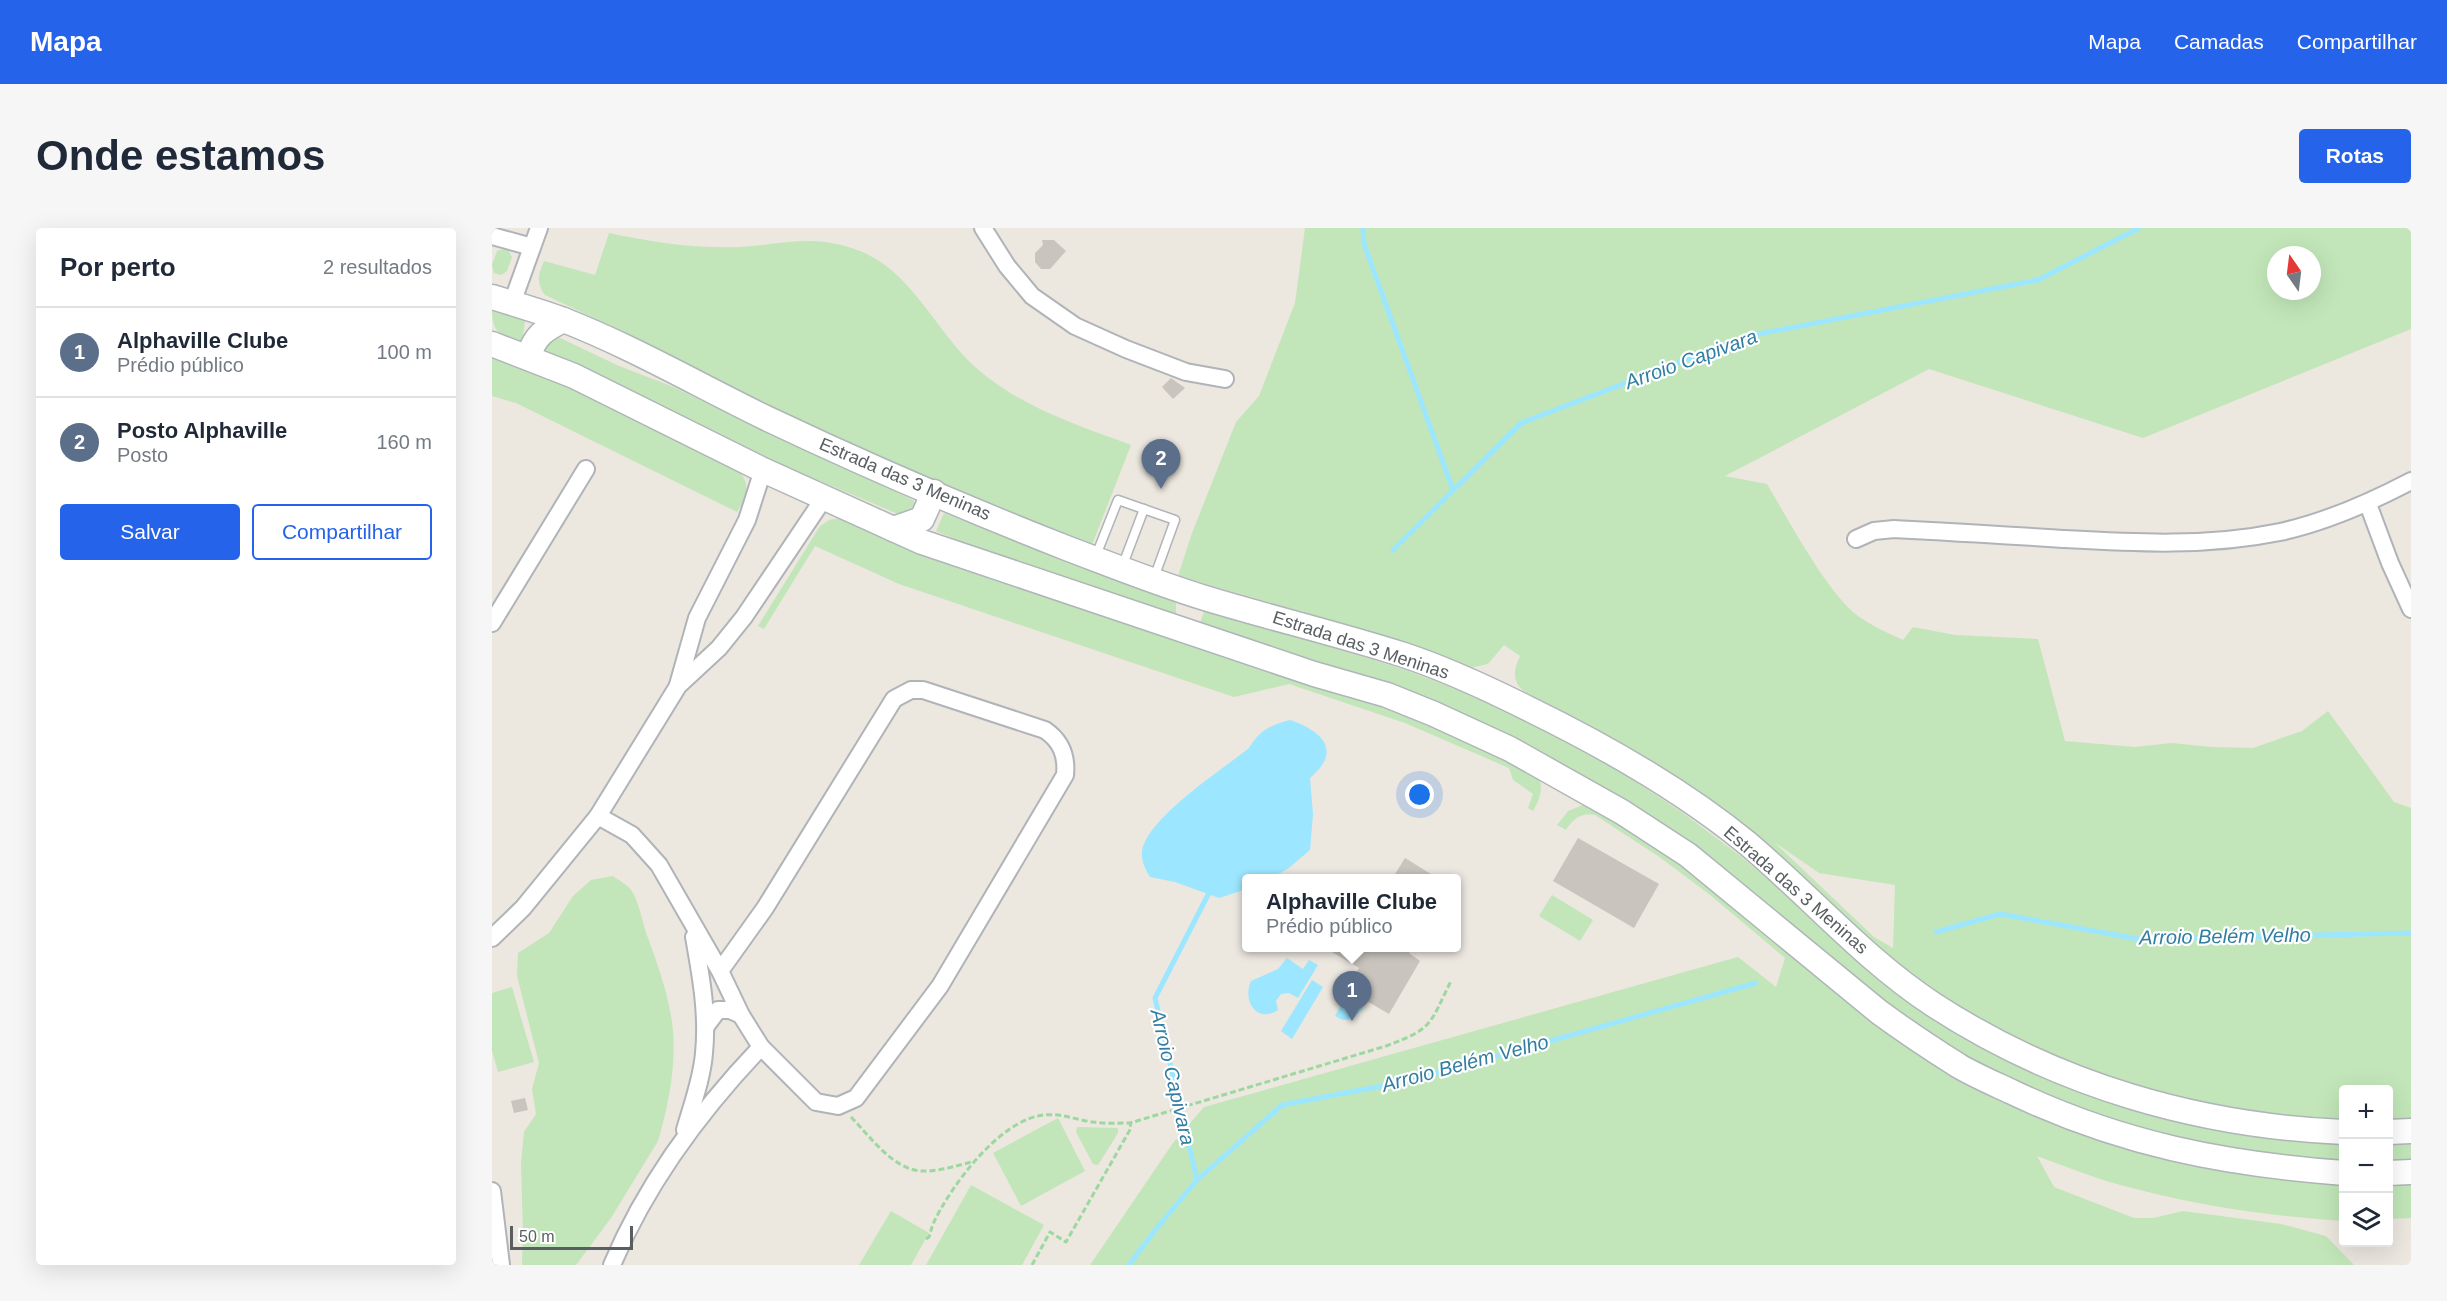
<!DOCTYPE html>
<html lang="pt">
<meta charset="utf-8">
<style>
body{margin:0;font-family:Helvetica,sans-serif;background:#f6f6f7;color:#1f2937}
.controls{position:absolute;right:18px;bottom:18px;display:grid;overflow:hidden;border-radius:6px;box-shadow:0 6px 24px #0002}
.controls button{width:54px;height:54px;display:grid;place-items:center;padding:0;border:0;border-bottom:2px solid #e0e1e3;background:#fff;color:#1f2937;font:30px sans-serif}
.compass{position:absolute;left:1775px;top:18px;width:54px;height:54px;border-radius:50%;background:#fff;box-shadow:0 6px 24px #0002;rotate:346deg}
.scale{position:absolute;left:18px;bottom:15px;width:123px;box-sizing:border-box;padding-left:6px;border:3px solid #585e61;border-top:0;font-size:16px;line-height:21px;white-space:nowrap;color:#585e61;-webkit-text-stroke:4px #fff;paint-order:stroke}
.you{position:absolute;left:928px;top:567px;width:21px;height:21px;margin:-15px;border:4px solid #fff;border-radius:50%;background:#1a73e8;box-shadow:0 0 0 9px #1a73e833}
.badge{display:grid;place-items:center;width:39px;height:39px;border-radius:50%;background:#2563eb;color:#fff;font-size:20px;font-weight:700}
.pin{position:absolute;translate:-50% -50px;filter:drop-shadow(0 2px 3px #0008)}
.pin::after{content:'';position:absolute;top:32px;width:21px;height:18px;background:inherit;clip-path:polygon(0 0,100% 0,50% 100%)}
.popup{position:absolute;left:750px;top:646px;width:219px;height:78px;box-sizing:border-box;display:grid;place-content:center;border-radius:6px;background:#fff;filter:drop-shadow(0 2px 4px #0005);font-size:20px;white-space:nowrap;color:#747a83}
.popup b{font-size:22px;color:#1f2937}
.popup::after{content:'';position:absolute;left:50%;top:100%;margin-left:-12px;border:12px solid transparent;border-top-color:#fff}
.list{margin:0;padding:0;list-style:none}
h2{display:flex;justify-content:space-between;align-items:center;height:78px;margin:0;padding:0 24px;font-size:26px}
h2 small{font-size:20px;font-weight:400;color:#747a83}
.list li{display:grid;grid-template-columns:39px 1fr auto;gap:18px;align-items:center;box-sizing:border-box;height:90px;padding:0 24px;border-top:2px solid #e0e1e3}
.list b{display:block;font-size:22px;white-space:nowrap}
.list p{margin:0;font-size:20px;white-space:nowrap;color:#747a83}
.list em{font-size:20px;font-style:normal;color:#747a83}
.actions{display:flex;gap:12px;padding:18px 24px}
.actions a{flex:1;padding:14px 0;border:2px solid #2563eb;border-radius:6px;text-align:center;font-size:21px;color:#2563eb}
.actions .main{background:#2563eb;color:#fff}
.icon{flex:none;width:33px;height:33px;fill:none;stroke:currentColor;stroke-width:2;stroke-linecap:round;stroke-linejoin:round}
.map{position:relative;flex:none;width:1919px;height:1037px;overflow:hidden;border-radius:6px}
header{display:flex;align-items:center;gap:36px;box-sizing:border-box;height:84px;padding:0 30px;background:#2563eb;color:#fff}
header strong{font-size:28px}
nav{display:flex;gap:33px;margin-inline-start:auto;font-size:21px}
.intro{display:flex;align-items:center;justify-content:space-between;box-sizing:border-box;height:144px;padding:0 36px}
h1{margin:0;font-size:42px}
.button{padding:15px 27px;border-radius:6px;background:#2563eb;color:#fff;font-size:21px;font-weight:700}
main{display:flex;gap:36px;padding:0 36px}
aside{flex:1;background:#fff;border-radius:6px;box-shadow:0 6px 24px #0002}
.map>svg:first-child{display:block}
</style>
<header>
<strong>Mapa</strong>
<nav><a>Mapa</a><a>Camadas</a><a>Compartilhar</a></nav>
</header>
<div class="intro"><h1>Onde estamos</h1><a class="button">Rotas</a></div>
<main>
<aside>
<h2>Por perto<small>2 resultados</small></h2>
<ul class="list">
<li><span class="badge" style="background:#5c6f8a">1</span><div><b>Alphaville Clube</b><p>Prédio público</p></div><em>100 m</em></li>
<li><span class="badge" style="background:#5c6f8a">2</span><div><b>Posto Alphaville</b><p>Posto</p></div><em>160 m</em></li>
</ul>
<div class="actions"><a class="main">Salvar</a><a>Compartilhar</a></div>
</aside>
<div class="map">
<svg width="1919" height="1037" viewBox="0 0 1919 1037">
<rect width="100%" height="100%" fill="#ece7df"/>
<g fill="#c2e6b9" fill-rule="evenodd">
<path d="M813,0H1919V101L1651,210L1437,141L1233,248L1275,256C1296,291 1335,365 1366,388C1380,398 1396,405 1411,412L1421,399L1463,407L1546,411L1573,513L1643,519L1679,515L1720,519L1761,520L1810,503L1836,483L1902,574L1919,580V895L1897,896L1896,862H1852L1851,896L1694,876L1543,824L1442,766L1128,515L1033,464C1020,454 1021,442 1028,428L1012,417L996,436L978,440L860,398L686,348L700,305L744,194L767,168L803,75ZM1784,27H1820V63H1784ZM1282,614L1327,645L1403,657L1401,720L1382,709Z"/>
<path d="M117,5C159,14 205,21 248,19C294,16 322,5 368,23C423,45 445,108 489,144C532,180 587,198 639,217L600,317L509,280L321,200L147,111L53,67C44,54 46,47 52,33L103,47Z"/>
<polygon points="15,20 20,29 15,43 9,47 2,45 0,37 5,23"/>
<path d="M0,80L33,93L31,108L28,116C7,106 0,105 0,80Z"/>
<polygon points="64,108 127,138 179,158 415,269 422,273 425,280 408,287 326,252 262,231 54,126 51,119"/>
<path d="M0,127L42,142L246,242C260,256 254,269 245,284L24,175L0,168Z"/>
<polygon points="452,285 589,339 678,368 684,375 684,385 681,388 511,331 444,303"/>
<path d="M348,290L910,482L1046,547C1052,560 1048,571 1041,583L1036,580L1041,566L1021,552L1017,540L913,495L797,456L742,469L407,356L323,318L272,401L266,398L328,298L337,292Z"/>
<polygon points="713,381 914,442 982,468 1054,502 1135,548 1191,585 1247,627 1388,746 1524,834 1851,913 1851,935 1809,933 1656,908 1517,855 1428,804 1134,575 707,398"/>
<path d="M1096,575L1114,582L1504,867L1851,952V993C1781,988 1712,979 1644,961C1610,953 1577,940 1545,928L1562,959L1642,990H1661L1691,983L1789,996L1834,1008L1862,1037H598L681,915L712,879L1246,729L1284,759L1293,730L1217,666L1166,628L1103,587C1090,584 1081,591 1074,602L1065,597L1076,583Z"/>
<path d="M121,648C126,652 136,657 139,662C147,673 151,697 156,710C167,740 178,771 181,803C184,839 176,879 166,913L119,990L84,1037H30L31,1005L29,936L32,904L44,886L40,861L47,835L25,748L26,725L57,705L81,668L99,652Z"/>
<polygon points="1060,667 1101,692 1088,713 1047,688"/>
<polygon points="20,759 42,834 6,844 0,823 0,765"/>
<polygon points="566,890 593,943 529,978 501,925"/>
<polygon points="585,899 626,900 626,905 606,937 601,936 584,904"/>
<polygon points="1919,912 1919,934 1897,935 1896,913"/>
<polygon points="1919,952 1919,990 1897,991 1896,953"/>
<polygon points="479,957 552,997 530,1037 434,1037"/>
<polygon points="399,983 437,1005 419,1037 367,1037"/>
</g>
<g fill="#9ce7ff">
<path d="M798,492C830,503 851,522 818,550L821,586L818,622C792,644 790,650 755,650V661L727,670L683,654L658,649C653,641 649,632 650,623C655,590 731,541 757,520C768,502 779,497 798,492Z"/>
<path d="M795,730L811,741L817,732L826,737L806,770L797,765L789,766L784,773L786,782C765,796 750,773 759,753L786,741Z"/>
<polygon points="820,752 831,759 800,811 789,803"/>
<polygon points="853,769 871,780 861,791 851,792 843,788"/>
</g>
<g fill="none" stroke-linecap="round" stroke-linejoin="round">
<g stroke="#9ce7ff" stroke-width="5">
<polyline points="871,0 872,16 961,262"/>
<polyline points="901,322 1029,195 1256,108 1546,52 1647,0"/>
<polyline points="1444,704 1508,686 1646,711 1919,705"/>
<polyline points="705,952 790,877 916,853 1264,755"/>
<polyline points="637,1037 664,1001 705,952 663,770 719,661"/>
</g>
</g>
<g fill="#c9c4be">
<polygon points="550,12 562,12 574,23 558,41 549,41 543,34 543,25 551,17"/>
<polygon points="679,150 693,160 681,171 670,159"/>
<polygon points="1086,610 1167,656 1142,700 1061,653"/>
<polygon points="913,630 947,651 900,651"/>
<polygon points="833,720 920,720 917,725 928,733 897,786 854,761 867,740"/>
<polygon points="33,870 36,882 22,885 19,873"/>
</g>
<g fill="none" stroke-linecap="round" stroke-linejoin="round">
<defs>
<g id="lane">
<polyline points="603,330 626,272 683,292 662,350"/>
<polyline points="630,339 652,281"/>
</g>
<g id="street">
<polyline points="491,0 515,38 540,68 583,98 634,121 694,144 733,151"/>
<polyline points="0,8 40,19"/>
<polyline points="20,75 47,0"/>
<polyline points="1876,276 1898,335 1919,381"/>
<path d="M1364,311L1382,303L1402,301C1458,304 1515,307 1571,311C1644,315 1715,319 1788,304C1834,294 1877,275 1919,253"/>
<polyline points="0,395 94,241"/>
<polyline points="186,457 205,390 255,292 271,242"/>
<path d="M106,588L140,607L167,637L228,743L249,787L269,819L324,874L346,878L364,870L448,758L573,547C575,527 569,513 553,502L431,462H419L402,471L273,680L228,743"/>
<polyline points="0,710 31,680 106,588 186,458 227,420 252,389 332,270"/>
<polyline points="214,798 226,782 238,782 249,787"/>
<path d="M193,902C200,877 210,851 212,825C216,786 209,748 202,709"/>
<polyline points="0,963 9,1037"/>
<path d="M120,1037C155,954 207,884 269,819"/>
</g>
<g id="secondary">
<path d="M0,69C23,76 46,83 69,91C139,118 206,157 274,190C373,237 475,281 577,321C622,338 667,356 713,370C779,390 846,406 912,427C954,441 995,460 1035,480C1111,517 1189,561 1255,615C1318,668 1373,732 1442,777C1565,857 1706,898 1852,904"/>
<path d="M0,116L82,148L271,242L430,314L822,446L895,467L942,486L1018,521L1130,584L1196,627L1387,784C1413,803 1440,821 1467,838C1484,848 1503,856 1520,864C1629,916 1732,936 1852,945"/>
<path d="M36,129C43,108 52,101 72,92"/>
<polyline points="401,301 430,291 442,264"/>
<polyline points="1896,904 1919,903"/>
<polyline points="1896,945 1919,944"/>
</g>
</defs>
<use href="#lane" stroke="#b0b4b8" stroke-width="11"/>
<use href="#street" stroke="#b0b4b8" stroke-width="20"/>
<use href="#secondary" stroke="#afb5b8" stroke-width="27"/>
<g stroke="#9cd8a0" stroke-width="3" stroke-dasharray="6 3" stroke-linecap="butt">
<path d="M359,889C378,908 400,941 429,943C445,944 463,938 480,934"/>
<path d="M434,1011L437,1009C439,1004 439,1001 441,996C458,959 508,891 552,887C569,885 585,892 601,894C613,896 626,895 638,895L894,818C942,800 937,797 959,753"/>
<polyline points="540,1037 558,1004 574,1014 639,900 638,895"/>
</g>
<use href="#lane" stroke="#fff" stroke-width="8"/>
<use href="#street" stroke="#fff" stroke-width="16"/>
<use href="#secondary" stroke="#fff" stroke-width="24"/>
</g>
<g text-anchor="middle" stroke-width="4.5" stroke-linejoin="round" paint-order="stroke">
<g font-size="18" fill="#585e61" stroke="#fff">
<text transform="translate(413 251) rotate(23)" y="6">Estrada das 3 Meninas</text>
<text transform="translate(869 417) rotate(18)" y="6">Estrada das 3 Meninas</text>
<text transform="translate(1304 662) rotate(41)" y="6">Estrada das 3 Meninas</text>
</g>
<g font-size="20" font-style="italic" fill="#327ea3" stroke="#fff">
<text transform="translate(1199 131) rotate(-20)" y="7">Arroio Capivara</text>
<text transform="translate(1733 708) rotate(-1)" y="7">Arroio Belém Velho</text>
<text transform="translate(973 835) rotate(-15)" y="7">Arroio Belém Velho</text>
<text transform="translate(681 849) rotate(77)" y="7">Arroio Capivara</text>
</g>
</g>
</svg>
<div class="controls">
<button>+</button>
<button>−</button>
<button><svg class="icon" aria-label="layers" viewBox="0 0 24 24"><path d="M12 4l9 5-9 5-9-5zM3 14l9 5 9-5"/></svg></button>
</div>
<svg class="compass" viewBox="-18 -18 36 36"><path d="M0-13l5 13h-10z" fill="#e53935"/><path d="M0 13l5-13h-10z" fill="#747a83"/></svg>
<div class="scale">50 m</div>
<div class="you"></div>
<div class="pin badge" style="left:860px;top:793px;background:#5c6f8a">1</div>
<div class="popup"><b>Alphaville Clube</b>Prédio público</div>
<div class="pin badge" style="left:669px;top:261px;background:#5c6f8a">2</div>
</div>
</main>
